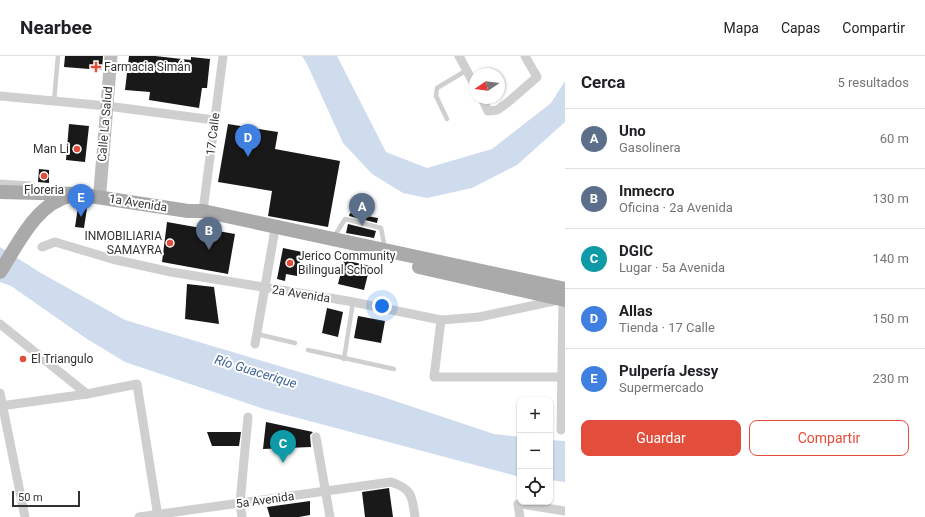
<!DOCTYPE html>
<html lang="es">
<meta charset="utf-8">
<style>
body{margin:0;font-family:Roboto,sans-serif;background:#f6f6f6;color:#202124}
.controls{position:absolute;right:12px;bottom:12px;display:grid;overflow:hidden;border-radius:8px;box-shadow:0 1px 3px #0004}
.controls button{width:36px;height:36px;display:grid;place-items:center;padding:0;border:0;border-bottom:1px solid #e0e0e0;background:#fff;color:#202124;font:20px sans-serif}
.compass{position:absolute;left:469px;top:12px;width:36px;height:36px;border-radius:50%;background:#fff;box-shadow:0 1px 3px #0004;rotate:257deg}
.scale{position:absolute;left:12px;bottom:10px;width:68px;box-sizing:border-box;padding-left:4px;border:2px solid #323232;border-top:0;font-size:11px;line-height:14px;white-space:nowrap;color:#323232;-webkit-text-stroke:3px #fff;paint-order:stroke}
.you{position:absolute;left:382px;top:250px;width:14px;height:14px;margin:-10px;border:3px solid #fff;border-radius:50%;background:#1a73e8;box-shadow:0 0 0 6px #1a73e833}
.badge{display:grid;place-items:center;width:26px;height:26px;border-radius:50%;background:#e34d3b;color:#fff;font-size:13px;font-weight:700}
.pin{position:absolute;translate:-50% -33px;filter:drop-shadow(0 1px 2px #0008)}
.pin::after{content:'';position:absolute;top:21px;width:14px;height:12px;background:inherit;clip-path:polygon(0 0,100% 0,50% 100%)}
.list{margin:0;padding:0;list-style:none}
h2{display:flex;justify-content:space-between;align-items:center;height:52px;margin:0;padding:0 16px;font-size:17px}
h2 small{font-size:13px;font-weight:400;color:#757577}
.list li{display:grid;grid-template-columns:26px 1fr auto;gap:12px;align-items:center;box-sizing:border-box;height:60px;padding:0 16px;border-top:1px solid #e0e0e0}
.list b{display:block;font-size:15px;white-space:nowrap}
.list p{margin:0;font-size:13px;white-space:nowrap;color:#757577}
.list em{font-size:13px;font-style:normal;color:#757577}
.actions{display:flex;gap:8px;padding:12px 16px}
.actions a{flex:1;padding:9px 0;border:1px solid #e34d3b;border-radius:8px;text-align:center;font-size:14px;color:#e34d3b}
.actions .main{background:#e34d3b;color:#fff}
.icon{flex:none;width:22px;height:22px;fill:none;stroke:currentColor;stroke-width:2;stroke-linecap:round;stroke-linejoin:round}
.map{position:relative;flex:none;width:565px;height:461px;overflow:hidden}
header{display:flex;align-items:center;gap:24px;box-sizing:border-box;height:56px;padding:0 20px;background:#fff;border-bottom:1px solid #e0e0e0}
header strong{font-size:19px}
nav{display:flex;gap:22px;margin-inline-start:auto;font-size:14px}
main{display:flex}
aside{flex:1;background:#fff}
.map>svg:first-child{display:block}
</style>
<header>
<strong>Nearbee</strong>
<nav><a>Mapa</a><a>Capas</a><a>Compartir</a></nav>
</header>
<main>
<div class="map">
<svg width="565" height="461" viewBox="0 0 565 461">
<rect width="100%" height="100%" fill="#fff"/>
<g fill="#cfdced">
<polygon points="302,0 337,0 386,96 427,112 492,93 551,47 565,25 565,66 517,109 472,132 427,142 403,137 372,118 343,87 307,8"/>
<polygon points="0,191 41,217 125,264 380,340 494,378 520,381 520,421 264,353 125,306 87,283 11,230 0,226"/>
<polygon points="550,384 565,385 565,426 550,424"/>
</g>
<g fill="#191919">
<polygon points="65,0 103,0 102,14 64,11"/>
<polygon points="129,0 155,0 191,4 191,1 210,3 207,32 202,32 199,52 149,44 150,36 125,34"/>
<polygon points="69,68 89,70 85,106 66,104"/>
<polygon points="228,68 278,76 275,93 340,105 328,171 268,160 272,135 218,126"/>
<polygon points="39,113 49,114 49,127 38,126"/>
<polygon points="78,151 87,152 84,172 75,171"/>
<polygon points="350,157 378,162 377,167 349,160"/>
<polygon points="167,166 235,178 228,218 162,206"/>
<polygon points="348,168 376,175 374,182 346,177"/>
<polygon points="283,192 302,196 297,220 286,218 285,225 277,223"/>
<polygon points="344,204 370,210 364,234 338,228"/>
<polygon points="187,228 214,231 219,268 185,263"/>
<polygon points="327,252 343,256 338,281 322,277"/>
<polygon points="358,260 385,265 381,287 354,282"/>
<polygon points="266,366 313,376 310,379 311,391 263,393"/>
<polygon points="207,376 241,376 239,390 212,390"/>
<polygon points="389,432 393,461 365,461 362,436"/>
<polygon points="310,445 310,459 299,461 270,461 267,451"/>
</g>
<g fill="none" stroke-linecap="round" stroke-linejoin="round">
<g stroke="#cfcfcf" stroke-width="4.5">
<polyline points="54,45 58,0"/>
<polyline points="447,63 436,40 437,32 467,14"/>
<polyline points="334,181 345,163 381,172 385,193"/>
<polyline points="257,278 295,287"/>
<polyline points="308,294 394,313"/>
<polyline points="344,303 353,246"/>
</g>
<g stroke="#cfcfcf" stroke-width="9">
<polyline points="459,0 475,30"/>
<polyline points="0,40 107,50 214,64"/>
<polyline points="482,42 488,55 497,54 507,47 537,21 525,0"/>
<polyline points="0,128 31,130"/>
<polyline points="199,154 203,155 223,0"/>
<polyline points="42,191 55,186 112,203 171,216 348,245 441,264 479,261 563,243 561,374"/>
<polyline points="441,264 434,321 562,321"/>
<polyline points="0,268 87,338"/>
<polyline points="255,288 274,179"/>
<polyline points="0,337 25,461"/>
<polyline points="0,350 87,338 137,328 158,461"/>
<polyline points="316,381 330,461"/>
<path d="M139,461L391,426C413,433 412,441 415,461"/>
<polyline points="242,461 240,447 248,361"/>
<polyline points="520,461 518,448 521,448 565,455"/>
</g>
<polyline stroke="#bcbcbc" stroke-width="13" points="100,135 111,0"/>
<g stroke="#aaa" stroke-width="14">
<polyline points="0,136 77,138 188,155 203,155 565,233"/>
<polyline points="419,211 565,244"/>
<path d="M0,216C17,190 36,147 70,140"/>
</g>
</g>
<g fill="#e34d3b" stroke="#fff" stroke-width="1.5">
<path d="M94 5h4v4h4v4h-4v4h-4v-4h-4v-4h4z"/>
<circle cx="77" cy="93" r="4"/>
<circle cx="44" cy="120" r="4"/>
<circle cx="170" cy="187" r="4"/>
<circle cx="290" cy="207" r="4"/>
<circle cx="23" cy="303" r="4"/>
</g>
<g text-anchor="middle" stroke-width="4" stroke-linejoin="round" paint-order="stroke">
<g font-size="12" fill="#323232" stroke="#fff" text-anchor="start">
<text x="104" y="15">Farmacia Simán</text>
<text x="69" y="97" text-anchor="end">Man Li</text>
<text x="44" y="138" text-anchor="middle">Floreria</text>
<text x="162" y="184" text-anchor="end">INMOBILIARIA<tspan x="162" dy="14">SAMAYRA</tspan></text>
<text x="298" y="204">Jerico Community<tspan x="298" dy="14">Bilingual School</tspan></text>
<text x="31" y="307">El Triangulo</text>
</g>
<g font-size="12" fill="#323232" stroke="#fff">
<text transform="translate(105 68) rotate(-85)" y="4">Calle La Salud</text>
<text transform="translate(213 78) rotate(-83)" y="4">17 Calle</text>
<text transform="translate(138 147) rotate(9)" y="4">1a Avenida</text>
<text transform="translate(301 238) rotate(9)" y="4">2a Avenida</text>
<text transform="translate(265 444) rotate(-8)" y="4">5a Avenida</text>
</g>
<g font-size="13" font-style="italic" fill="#406595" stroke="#fff">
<text transform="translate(256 315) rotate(17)" y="5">Río Guacerique</text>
</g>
</g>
</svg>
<div class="controls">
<button>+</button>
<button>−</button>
<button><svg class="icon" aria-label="locate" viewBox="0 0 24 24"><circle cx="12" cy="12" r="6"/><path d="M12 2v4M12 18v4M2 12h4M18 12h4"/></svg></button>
</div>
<svg class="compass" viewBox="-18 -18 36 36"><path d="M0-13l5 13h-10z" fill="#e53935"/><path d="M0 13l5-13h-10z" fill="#757577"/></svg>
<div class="scale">50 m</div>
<div class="you"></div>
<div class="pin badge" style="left:362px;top:170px;background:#5c6f8a">A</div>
<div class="pin badge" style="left:209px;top:194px;background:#5c6f8a">B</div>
<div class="pin badge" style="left:283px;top:407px;background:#0f9aa8">C</div>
<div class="pin badge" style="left:248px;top:101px;background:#3f7fe0">D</div>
<div class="pin badge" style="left:81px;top:161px;background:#3f7fe0">E</div>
</div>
<aside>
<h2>Cerca<small>5 resultados</small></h2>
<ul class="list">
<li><span class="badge" style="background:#5c6f8a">A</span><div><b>Uno</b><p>Gasolinera</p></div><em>60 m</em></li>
<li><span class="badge" style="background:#5c6f8a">B</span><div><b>Inmecro</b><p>Oficina · 2a Avenida</p></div><em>130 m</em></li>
<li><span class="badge" style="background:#0f9aa8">C</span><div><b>DGIC</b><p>Lugar · 5a Avenida</p></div><em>140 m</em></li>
<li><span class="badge" style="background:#3f7fe0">D</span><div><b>Allas</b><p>Tienda · 17 Calle</p></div><em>150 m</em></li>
<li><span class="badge" style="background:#3f7fe0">E</span><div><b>Pulpería Jessy</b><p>Supermercado</p></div><em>230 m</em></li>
</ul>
<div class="actions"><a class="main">Guardar</a><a>Compartir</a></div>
</aside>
</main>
